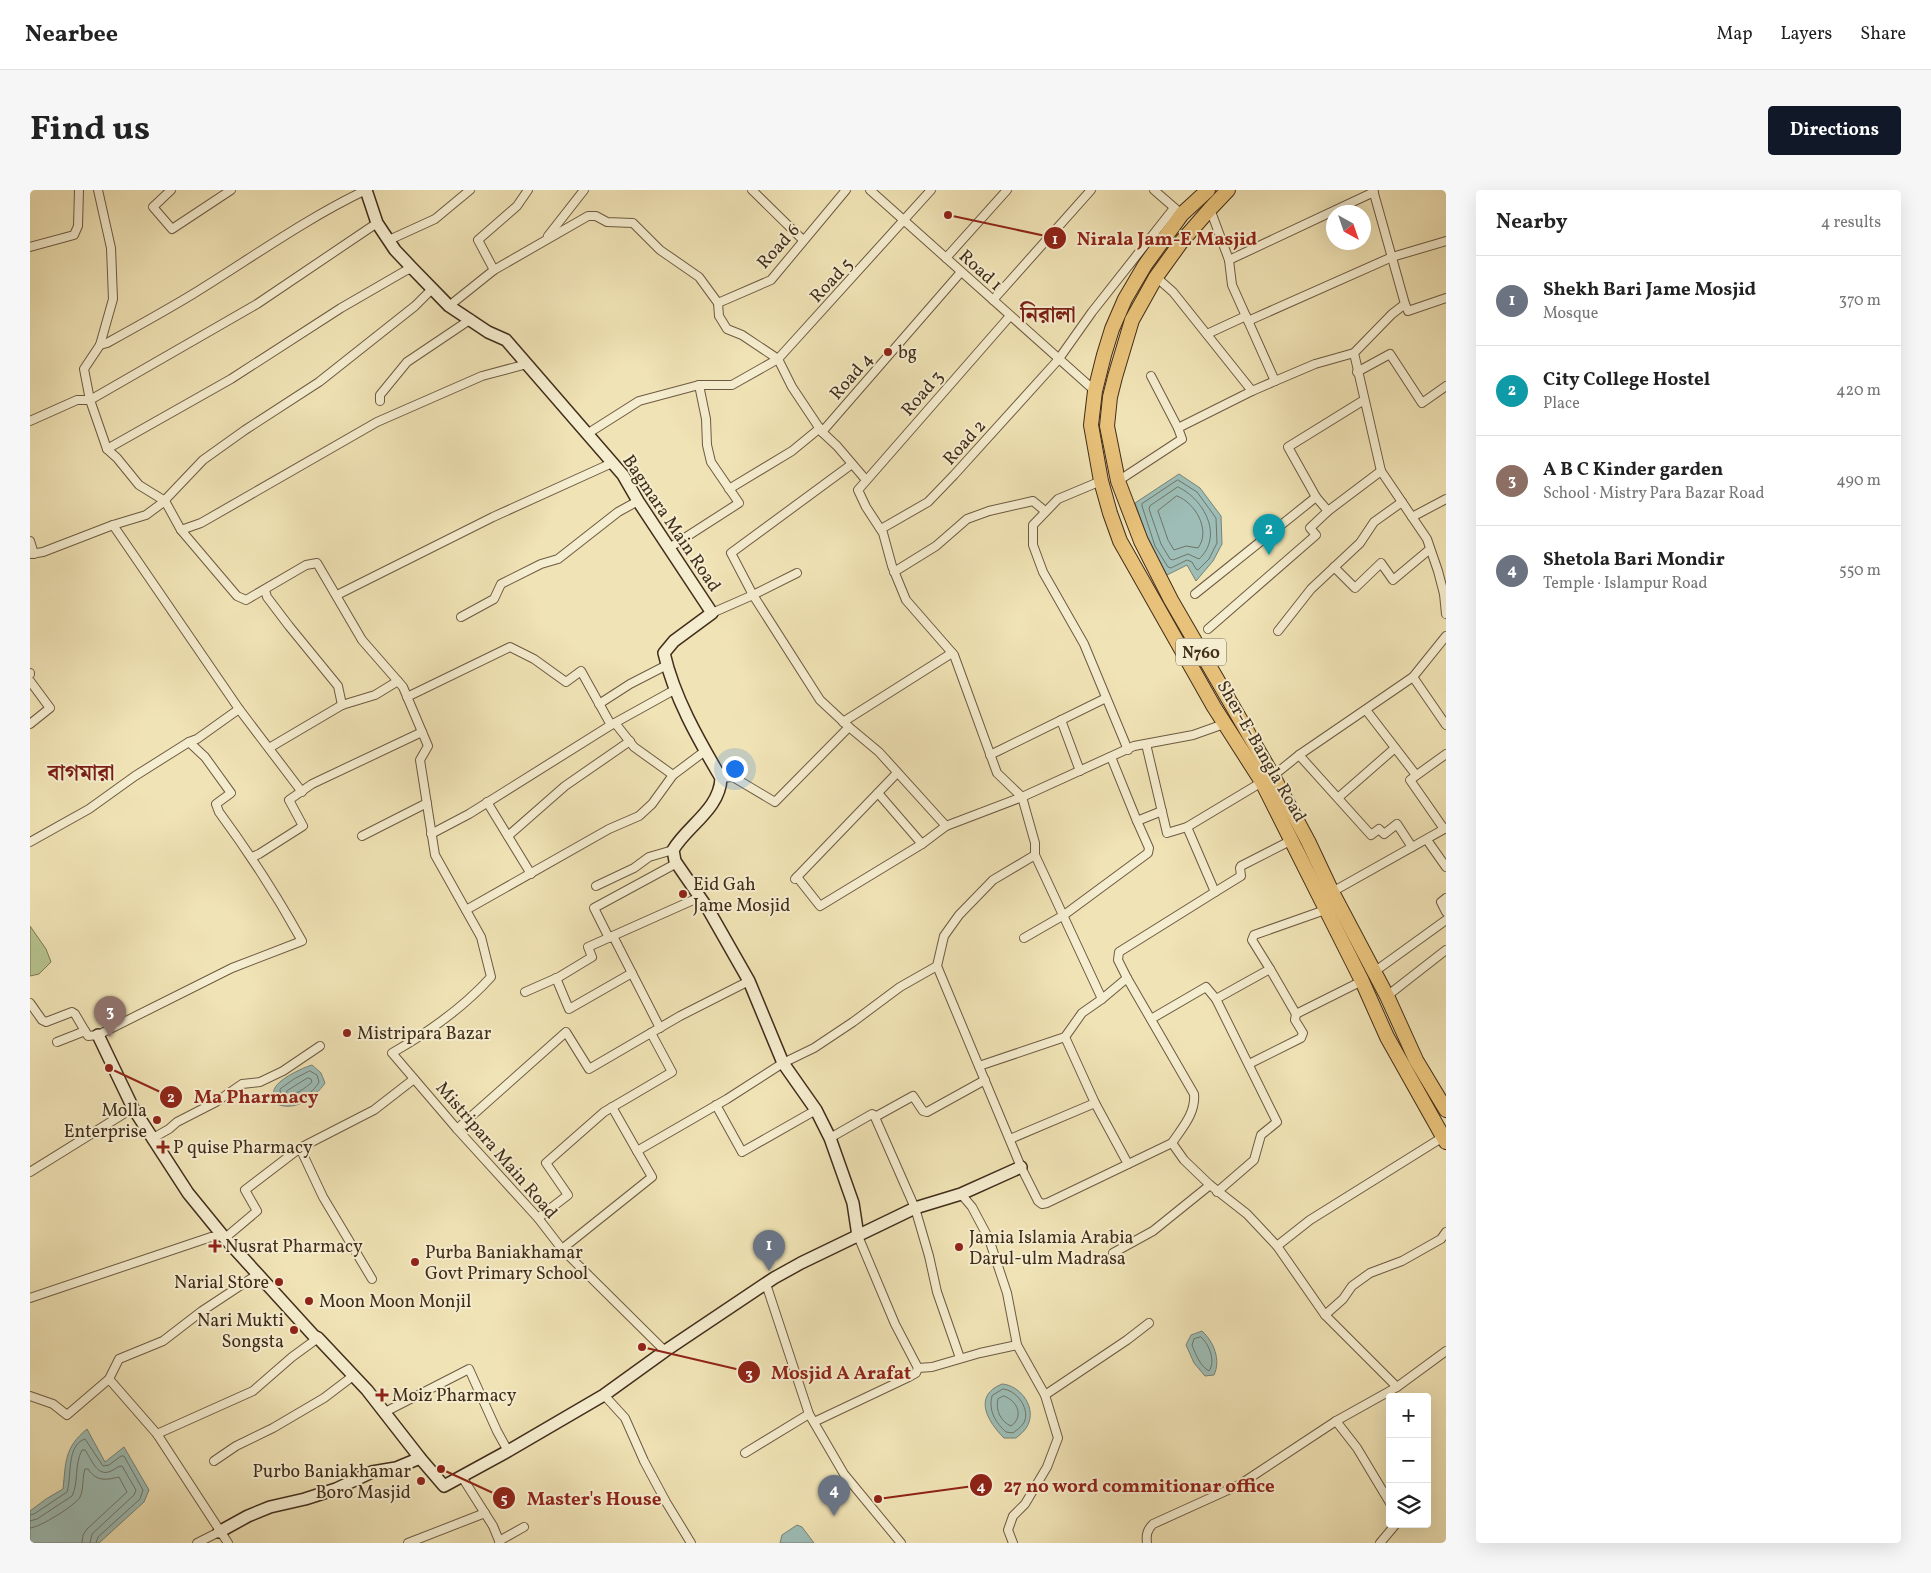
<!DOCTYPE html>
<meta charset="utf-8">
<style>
body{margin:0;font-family:Vollkorn,"Noto Serif Bengali",serif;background:#f6f6f6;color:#222}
.controls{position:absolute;right:15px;bottom:15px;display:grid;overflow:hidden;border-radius:5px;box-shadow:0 5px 20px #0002}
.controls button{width:45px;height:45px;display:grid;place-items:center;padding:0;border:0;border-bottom:1px solid #e0e0e0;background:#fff;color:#222;font:25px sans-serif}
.compass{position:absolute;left:1296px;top:15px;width:45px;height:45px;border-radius:50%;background:#fff;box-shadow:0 5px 20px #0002;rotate:140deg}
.you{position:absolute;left:704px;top:578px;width:18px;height:18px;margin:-12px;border:4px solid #fff;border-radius:50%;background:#1a73e8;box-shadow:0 0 0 8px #1a73e833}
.badge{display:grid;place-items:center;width:32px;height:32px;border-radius:50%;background:#111827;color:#fff;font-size:16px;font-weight:700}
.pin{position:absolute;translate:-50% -41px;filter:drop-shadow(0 1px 2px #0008)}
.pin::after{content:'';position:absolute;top:26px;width:18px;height:15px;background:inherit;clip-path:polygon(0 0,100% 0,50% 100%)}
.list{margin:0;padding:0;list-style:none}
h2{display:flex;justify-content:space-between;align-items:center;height:65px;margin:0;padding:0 20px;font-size:21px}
h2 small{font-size:16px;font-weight:400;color:#767676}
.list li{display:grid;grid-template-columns:32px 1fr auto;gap:15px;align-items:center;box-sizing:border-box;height:90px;padding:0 20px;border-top:1px solid #e0e0e0}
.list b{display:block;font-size:19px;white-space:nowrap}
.list p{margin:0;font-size:16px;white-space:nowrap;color:#767676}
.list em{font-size:16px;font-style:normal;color:#767676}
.icon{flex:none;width:28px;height:28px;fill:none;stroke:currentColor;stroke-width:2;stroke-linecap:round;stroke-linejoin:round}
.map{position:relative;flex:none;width:1416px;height:1353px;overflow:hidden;border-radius:5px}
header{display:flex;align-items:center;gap:30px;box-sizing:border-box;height:70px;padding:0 25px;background:#fff;border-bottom:1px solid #e0e0e0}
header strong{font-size:24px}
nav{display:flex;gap:28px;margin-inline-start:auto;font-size:18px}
.intro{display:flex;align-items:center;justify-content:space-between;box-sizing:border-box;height:120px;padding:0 30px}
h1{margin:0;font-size:35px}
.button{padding:12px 22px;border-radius:5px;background:#111827;color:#fff;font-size:18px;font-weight:700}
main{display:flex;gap:30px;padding:0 30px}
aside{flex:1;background:#fff;border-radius:5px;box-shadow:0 5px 20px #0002}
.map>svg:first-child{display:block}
</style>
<header>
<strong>Nearbee</strong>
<nav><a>Map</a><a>Layers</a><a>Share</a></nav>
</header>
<div class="intro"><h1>Find us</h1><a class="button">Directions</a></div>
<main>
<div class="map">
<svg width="1416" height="1353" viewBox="0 0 1416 1353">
<rect width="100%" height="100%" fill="#f0e3b5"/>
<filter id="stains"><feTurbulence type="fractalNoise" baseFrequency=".004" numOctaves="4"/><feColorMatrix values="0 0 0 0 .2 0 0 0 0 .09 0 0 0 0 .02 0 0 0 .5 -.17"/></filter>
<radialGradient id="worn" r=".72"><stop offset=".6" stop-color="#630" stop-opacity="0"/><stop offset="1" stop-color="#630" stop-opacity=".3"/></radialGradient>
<polygon fill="#b7c48f" stroke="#7c7855" points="0,736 16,759 21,772 9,784 0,786"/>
<g fill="#9dbdb6" stroke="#788378">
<polygon points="1149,284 1170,298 1191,326 1192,354 1183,371 1166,391 1157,375 1137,385 1121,358 1105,313"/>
<path d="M282,875L291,883L295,893C285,908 263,923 245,913C245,909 242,902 245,898C249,889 272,878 282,875Z"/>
<path d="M1172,1141C1184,1152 1191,1170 1184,1185L1175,1186L1164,1173L1156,1155L1161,1145Z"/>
<path d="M972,1194C989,1195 1005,1215 999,1232C997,1239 991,1244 986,1248H974C958,1232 942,1206 972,1194Z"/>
<path d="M57,1239L75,1272L94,1257L119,1300L114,1312L69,1353H0V1321L16,1309L33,1299C36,1272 34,1258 57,1239Z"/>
<polygon points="767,1335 772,1337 784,1353 750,1353 752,1345"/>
</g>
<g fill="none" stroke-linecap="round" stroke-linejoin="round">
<g stroke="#6f7568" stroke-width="1">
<polygon points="1148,290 1167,302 1186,328 1187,353 1179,369 1168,380 1166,379 1162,372 1157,370 1141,378 1138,377 1125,356 1112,316 1112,314"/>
<path d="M1148,297C1174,309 1194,346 1169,369L1158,364L1143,370L1140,369L1131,354L1119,319L1120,316Z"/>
<path d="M1147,306C1166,313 1181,341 1168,358L1156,356L1144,360L1138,350L1128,321Z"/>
<path d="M280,881L287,885L289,892C283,904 264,915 251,910L250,899L264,889Z"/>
<path d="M278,888L281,889L282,892C275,898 266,906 256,904L257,901Z"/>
<path d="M1171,1147C1179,1154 1186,1171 1179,1181C1170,1176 1166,1165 1162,1155L1164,1149Z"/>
<path d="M973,1199C986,1200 999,1217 995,1230C993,1236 988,1239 983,1243L976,1242C966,1233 958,1221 962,1206Z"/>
<path d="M974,1206C988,1211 994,1227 981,1236C971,1232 965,1220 968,1209Z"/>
<path d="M0,1325L4,1324L37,1302C42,1287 36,1255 55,1249L73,1276L79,1275L91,1266H94L113,1300L110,1309L68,1347L66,1353"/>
<path d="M0,1331L7,1329L42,1306C49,1292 44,1275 52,1260H55C61,1268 67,1288 81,1281C86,1279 87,1276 92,1276L106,1300L104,1305L62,1344L60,1353"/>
<path d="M0,1338C9,1338 46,1315 50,1307C54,1299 52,1288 55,1279H58C67,1292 76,1290 89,1287L97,1302L57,1339L53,1345L52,1353"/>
</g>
<defs>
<g id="street">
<path d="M68,0L81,58L83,109L70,155L54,179L60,210L77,259L87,268L109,295L135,311L151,340L207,406L216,410L276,375L287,373L332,450L373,497L398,556L390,570L405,665L451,747L461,787C433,818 399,842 362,863L427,939L508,1028L532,1059L635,1161"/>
<polyline points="141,0 123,17 142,39 201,0"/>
<polyline points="722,0 773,50"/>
<polyline points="840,0 1065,201"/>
<polyline points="1124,0 1147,20"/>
<polyline points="1343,0 1375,114 1362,124 1324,163 1351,281 1397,349 1408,381 1414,404 1416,424"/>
<polyline points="1180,19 1199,70 1202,95 1245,191 1285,174 1324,163"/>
<polyline points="518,46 554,0"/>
<polyline points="359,50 405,29 440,0"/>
<polyline points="0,57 44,45 48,36 49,0"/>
<polyline points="916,68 977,0"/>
<polyline points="1199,70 1344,2"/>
<polyline points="464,80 448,50 487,16 498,0"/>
<polyline points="1126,87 1143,102 1222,201 1245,191"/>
<polyline points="963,110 1061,0"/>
<polyline points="688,113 741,90 816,0"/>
<polyline points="1375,114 1378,121 1416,108"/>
<polyline points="419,116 464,80 558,26 566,26 577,32 603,33 630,60 669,87 688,113 689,126 697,139 712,145 748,169 762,197 792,242 807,256 836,290"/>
<polyline points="1218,131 1362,67 1416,51"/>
<polyline points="1177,144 1216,126"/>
<path d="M70,155L77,153C106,137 135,121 163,104C220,69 275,29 336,0"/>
<polyline points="1327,182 1360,164 1392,213 1416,196"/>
<polyline points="1121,186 1148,238"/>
<polyline points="1334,210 1258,257 1286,307 1298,321 1351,281"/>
<polyline points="350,211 350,205 377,172 441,129"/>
<polyline points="0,231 47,210 60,210 227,114 347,33"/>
<polyline points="792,242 931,82"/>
<polyline points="557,244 609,211 669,195 702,195 748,169 901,0"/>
<polyline points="77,259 201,189 311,118 375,81 382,78"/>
<polyline points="1071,291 1028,309 1003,335 1003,355 1013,382 1054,454 1098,560"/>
<polyline points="1088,291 1152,249 1148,238 1222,201"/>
<polyline points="699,299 762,261 790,238"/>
<polyline points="134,311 173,270 215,240 289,192 385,116 402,99"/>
<polyline points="1382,327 1416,309"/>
<polyline points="83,335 209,519 272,602"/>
<polyline points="851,339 898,312 924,285 1028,170 1062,122 1144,18"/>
<polyline points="151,340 171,333 347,232 452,186 497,174"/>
<polyline points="0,351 4,364"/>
<polyline points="639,358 709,313 681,272 677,255 676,229 669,195"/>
<polyline points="0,364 13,362 83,335 116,325 135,311"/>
<polyline points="1304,377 1325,398 1351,373 1363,390 1400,359"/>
<polyline points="864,382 906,356 937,329 959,321 1003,311 1015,321"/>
<polyline points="767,383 723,405 701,363 822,274"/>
<polyline points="235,400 237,407 259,436 308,496 312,515"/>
<polyline points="1165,404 1286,307"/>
<polyline points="307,405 463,327 582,273"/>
<polyline points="682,423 723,405 790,510 819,537 849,562 916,636 992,607 1104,556 1163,545 1194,534"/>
<polyline points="431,427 464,409 471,394 511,374 528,369 588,322 608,311"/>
<polyline points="1178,439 1286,345 1280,338 1298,321"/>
<polyline points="1248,441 1281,399 1330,353 1344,332 1372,312"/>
<polyline points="0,483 0,484"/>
<polyline points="1383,487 1416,535"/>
<polyline points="0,491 20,518 0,534"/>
<polyline points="377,507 480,457 504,469 536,492 551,481 581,535 439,624 401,644"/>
<polyline points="569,514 600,494 637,475"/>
<polyline points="1336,520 1386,585"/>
<polyline points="1031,530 1050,581"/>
<polyline points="813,532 922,463"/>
<polyline points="585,533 604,557 643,585 675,561"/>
<polyline points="581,535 646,499"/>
<polyline points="1116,554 1137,643 1157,637"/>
<polyline points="239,558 312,515 345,505 368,491"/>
<polyline points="960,565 1076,508"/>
<polyline points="1269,565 1341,645 1349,639 1354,644 1367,634 1382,657"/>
<polyline points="1081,567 1107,631 1132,621"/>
<polyline points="1243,586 1269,565 1383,487 1416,446"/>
<polyline points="691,588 703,587 745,612 819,537"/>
<polyline points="848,603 892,654"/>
<polyline points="1309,607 1365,558"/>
<polyline points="457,612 501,684"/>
<polyline points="1414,639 1380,590 1416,564"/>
<polyline points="332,646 397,613"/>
<polyline points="478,646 535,596 600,551"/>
<polyline points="1397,650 1416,677"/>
<polyline points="0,652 59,619 105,586 159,552 167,549 209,519"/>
<path d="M1005,665L1072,809L1097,788L1164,904C1166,923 1152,938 1142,953"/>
<polyline points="222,667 229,664 273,636 259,610 282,594 392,542"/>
<polyline points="767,687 790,716 892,654 916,636"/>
<polyline points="765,689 867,583"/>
<polyline points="566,696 604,678 619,667 643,660"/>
<polyline points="1185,702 1211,686 1210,678 1211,676 1262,650"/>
<polyline points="1302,702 1416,638"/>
<polyline points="1416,708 1411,712 1416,722"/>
<polyline points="436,720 579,639 609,626 622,614 643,585"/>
<polyline points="583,746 630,838"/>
<polyline points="579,748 564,718 647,673"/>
<polyline points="994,748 1034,725 1118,663 1119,658 1107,631"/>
<polyline points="907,776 991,977 1008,1011 1012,1014 1017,1013 1142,953 1154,970 1180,995 1217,1024 1247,1056 1295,1125 1367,1197"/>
<polyline points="1240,779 1266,824 1332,791"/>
<polyline points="1344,782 1416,730"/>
<polyline points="526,788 539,819 602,783"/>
<polyline points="1097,788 1088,770 1089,762 1185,702 1157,637 1232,592"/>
<polyline points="495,802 529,787 562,767 558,757 670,707"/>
<polyline points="1357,806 1416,760"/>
<polyline points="1186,809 1247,932 1231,945 1224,970 1187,1002"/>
<path d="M0,813L12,830L16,832L42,822L45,824L58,846L68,845L202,778L272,751C247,706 220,664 189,622L186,614L201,603L175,567L159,552"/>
<polyline points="1121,829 1176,797 1186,809 1240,779 1222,750 1224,745 1295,720"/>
<polyline points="27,852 55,841"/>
<polyline points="1219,874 1271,848 1273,843 1265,830 1266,824"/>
<polyline points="949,876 1035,847 1052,823 1072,809"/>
<polyline points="1065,913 1098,974"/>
<polyline points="686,915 712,962 786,920"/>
<polyline points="582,917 607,961"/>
<polyline points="845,927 883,906 893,921 897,922 955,890"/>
<polyline points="427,939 536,842 559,879 650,826 719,791"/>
<polyline points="123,948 139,939 147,932 186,912 212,894 230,892 253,881 290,856"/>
<polyline points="800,948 842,924 844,925 885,1018 899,1066 907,1102 930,1168"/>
<polyline points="980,949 1065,913 1035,847"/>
<polyline points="270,958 293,1007 342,1089"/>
<polyline points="0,982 103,918"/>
<polyline points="931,1004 942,1017 959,1049 977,1103 987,1155 1015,1205 1028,1248 1017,1277 995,1314 983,1326 978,1340 983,1353"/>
<polyline points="508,1028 538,1005 516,973 574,922 642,882 621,843"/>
<polyline points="195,1048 227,1021 215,1000 270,958 344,920 384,889"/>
<polyline points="1247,1056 1280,1030 1413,947"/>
<polyline points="532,1059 622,987 607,961 697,909 753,873 784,858 823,832 870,797 907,776 914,746 929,725 963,690 1005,665 1005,653 992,607 967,583 924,465 876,410 862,376 853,343 836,317 828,300 980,126"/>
<polyline points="1083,1063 1123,1041 1180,995"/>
<polyline points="736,1094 779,1224 814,1284 871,1353"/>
<polyline points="0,1108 181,1047 193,1046"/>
<polyline points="1295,1125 1313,1109 1322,1096 1340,1083 1372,1071 1411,1049 1416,1042"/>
<polyline points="888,1178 902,1177 950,1163 987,1155"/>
<polyline points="79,1189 127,1244 198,1353"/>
<polyline points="574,1205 595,1228 614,1271 636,1312 661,1353"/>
<polyline points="1015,1205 1097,1150 1119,1133"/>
<polyline points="0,1206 23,1214 37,1225 79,1189 89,1169 133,1151 172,1121 228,1084"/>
<polyline points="355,1222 439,1179 467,1241 478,1261"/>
<polyline points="1306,1231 1327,1258 1360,1313"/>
<polyline points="784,1232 879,1187 886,1183 888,1178 865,1134 828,1046"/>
<polyline points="127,1244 223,1201 262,1167 288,1148"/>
<polyline points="715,1263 779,1224"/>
<polyline points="184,1271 206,1256 243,1238 294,1208 323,1186"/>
<polyline points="432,1287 463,1336 470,1353"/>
<polyline points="469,1351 494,1337"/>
<polyline points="167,1353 189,1342"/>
<polyline points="378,1353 455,1323"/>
<path d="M1117,1353C1116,1345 1117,1340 1123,1334L1209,1295L1306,1231L1367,1197L1416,1161"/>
<polyline points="1350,1353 1366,1334"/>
</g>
<g id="secondary">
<path d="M336,0L347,33L365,60L382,78L419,116L458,142L476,150L593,285L608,311L682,423L644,451L634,463C644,507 668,549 691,588C690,619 657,636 643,660L645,671L678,719L719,791L753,873L786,920L800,948L823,1013L828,1046"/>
<polyline points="68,845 103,918 158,1003 193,1046 284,1146 288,1148 337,1200 390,1268 414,1296 478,1261 574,1205 635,1161 744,1088 771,1073 885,1018 931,1004 991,977"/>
<polyline points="189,1342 218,1326 240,1317 275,1309 306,1299 342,1282 366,1278 390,1268"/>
</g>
<g id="highway">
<polyline points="1178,0 1152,24 1115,75 1095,109 1082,139 1074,165 1065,201 1061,235 1071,291 1080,323 1090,351 1184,517 1232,592 1332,791 1357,847 1416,952"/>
<polyline points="1198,0 1180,19 1152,51 1126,87 1102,130 1085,187 1080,207 1077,236 1088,291 1111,351 1141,410 1243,586 1278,651 1302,702 1357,806 1386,870 1416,920"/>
</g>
</defs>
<use href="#street" stroke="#6d5a42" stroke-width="10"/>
<use href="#secondary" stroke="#412d1b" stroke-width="14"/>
<use href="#highway" stroke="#412d1b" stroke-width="16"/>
<use href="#street" stroke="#f5edcf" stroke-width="8"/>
<use href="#secondary" stroke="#f5edcf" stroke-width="11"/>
<use href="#highway" stroke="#e8c27a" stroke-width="14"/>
</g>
<g fill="#8f2418" stroke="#f5edcf" stroke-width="2">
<circle cx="858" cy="162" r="5"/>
<circle cx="653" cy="704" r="5"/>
<circle cx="317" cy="843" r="5"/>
<circle cx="127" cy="930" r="5"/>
<path d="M130.5 949.5h5v5h5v5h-5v5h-5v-5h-5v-5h5z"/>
<path d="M182.5 1048.5h5v5h5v5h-5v5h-5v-5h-5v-5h5z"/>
<circle cx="929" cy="1057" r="5"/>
<circle cx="385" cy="1072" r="5"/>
<circle cx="249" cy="1092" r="5"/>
<circle cx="279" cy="1111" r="5"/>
<circle cx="264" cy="1140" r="5"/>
<path d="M349.5 1197.5h5v5h5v5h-5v5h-5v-5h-5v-5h5z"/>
<circle cx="391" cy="1291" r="5"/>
</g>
<g text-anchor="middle" stroke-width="4" stroke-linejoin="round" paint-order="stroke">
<rect fill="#f5edcf" stroke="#776751" stroke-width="1" x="1146" y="448.5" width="50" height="27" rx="4"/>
<g font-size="16" font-weight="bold" fill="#412d1b">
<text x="1171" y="468">N760</text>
</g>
<g font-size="18" fill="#412d1b" stroke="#f5edcf">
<text transform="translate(748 56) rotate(-48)" y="6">Road 6</text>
<text transform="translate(951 80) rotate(42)" y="6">Road 1</text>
<text transform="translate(801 90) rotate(-47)" y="6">Road 5</text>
<text transform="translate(821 186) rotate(-49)" y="6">Road 4</text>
<text transform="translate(892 203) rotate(-49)" y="6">Road 3</text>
<text transform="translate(934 252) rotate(-48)" y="6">Road 2</text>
<text transform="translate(642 333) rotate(56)" y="6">Bagmara Main Road</text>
<text transform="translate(1232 561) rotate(60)" y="6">Sher-E-Bangla Road</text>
<text transform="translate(467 960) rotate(49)" y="6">Mistripara Main Road</text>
</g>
<g font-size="18" fill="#412d1b" stroke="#f5edcf" text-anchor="start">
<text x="868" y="168">bg</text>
<text x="663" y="700">Eid Gah<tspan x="663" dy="21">Jame Mosjid</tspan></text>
<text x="327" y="849">Mistripara Bazar</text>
<text x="117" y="926" text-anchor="end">Molla<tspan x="117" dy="21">Enterprise</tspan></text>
<text x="143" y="963">P quise Pharmacy</text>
<text x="939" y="1053">Jamia Islamia Arabia<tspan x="939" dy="21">Darul-ulm Madrasa</tspan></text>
<text x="195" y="1062">Nusrat Pharmacy</text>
<text x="395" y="1068">Purba Baniakhamar<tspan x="395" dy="21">Govt Primary School</tspan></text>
<text x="239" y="1098" text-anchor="end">Narial Store</text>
<text x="289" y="1117">Moon Moon Monjil</text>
<text x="254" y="1136" text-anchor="end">Nari Mukti<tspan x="254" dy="21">Songsta</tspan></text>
<text x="362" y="1211">Moiz Pharmacy</text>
<text x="381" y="1287" text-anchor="end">Purbo Baniakhamar<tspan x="381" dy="21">Boro Masjid</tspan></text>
</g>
<g font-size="22" font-weight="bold" fill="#7a1f14" stroke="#f5edcf">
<text x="1018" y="132">নিরালা</text>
<text x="51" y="590">বাগমারা</text>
</g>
</g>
<path fill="none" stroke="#8f2418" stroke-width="2" d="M918 25L1025 48M79 878L141 907M612 1157L719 1182M848 1309L951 1295M411 1279L474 1308"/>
<g fill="#8f2418" stroke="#f5edcf" stroke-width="2">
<circle cx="918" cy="25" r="5"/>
<circle cx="79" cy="878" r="5"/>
<circle cx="612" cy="1157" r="5"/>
<circle cx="848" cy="1309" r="5"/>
<circle cx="411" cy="1279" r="5"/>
<circle cx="1025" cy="48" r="12"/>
<circle cx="141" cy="907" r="12"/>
<circle cx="719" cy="1182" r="12"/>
<circle cx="951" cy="1295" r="12"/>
<circle cx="474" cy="1308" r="12"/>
</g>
<g font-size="15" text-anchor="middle" font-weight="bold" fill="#fff">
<text x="1025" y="54">1</text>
<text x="141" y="912">2</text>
<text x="719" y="1188">3</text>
<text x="951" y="1301">4</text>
<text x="474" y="1313">5</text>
</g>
<g font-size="19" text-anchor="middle" font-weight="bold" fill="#8f2418" stroke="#f5edcf" stroke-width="4" stroke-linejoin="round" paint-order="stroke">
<text x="1137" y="55">Nirala Jam-E Masjid</text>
<text x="226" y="913">Ma Pharmacy</text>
<text x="811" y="1189">Mosjid A Arafat</text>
<text x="1109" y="1302">27 no word commitionar office</text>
<text x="564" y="1315">Master's House</text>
</g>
<rect width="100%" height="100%" filter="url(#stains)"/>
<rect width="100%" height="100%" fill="url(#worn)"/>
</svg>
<div class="controls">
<button>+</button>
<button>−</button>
<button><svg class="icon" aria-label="layers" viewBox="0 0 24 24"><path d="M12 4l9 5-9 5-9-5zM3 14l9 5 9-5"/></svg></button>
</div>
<svg class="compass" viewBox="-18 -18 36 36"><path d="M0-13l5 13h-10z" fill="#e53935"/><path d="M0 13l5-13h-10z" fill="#767676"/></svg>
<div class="you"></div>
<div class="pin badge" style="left:739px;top:1081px;background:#6b7280">1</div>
<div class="pin badge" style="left:1239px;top:365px;background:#0f9aa8">2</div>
<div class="pin badge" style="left:80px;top:847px;background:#8d6e63">3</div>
<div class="pin badge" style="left:804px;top:1326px;background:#6b7280">4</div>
</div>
<aside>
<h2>Nearby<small>4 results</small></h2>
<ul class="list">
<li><span class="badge" style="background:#6b7280">1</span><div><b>Shekh Bari Jame Mosjid</b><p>Mosque</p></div><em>370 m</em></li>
<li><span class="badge" style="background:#0f9aa8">2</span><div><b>City College Hostel</b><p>Place</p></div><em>420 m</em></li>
<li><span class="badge" style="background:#8d6e63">3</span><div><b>A B C Kinder garden</b><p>School · Mistry Para Bazar Road</p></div><em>490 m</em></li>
<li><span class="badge" style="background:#6b7280">4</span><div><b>Shetola Bari Mondir</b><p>Temple · Islampur Road</p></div><em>550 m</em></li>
</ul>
</aside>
</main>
